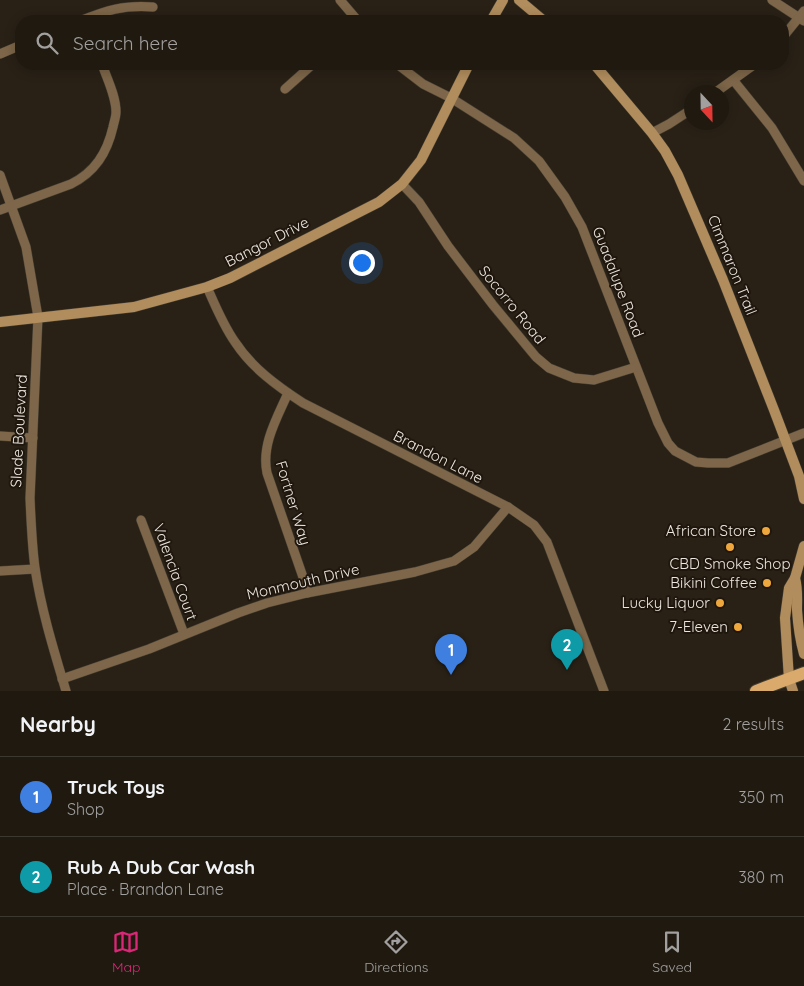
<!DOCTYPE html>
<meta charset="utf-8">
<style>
body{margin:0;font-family:Quicksand,sans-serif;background:#2c261e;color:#f1f3f6}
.compass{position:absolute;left:684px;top:85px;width:45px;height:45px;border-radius:50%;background:#1f1910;box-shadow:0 2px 12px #0003;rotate:158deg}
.you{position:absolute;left:361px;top:262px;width:18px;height:18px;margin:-12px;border:4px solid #fff;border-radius:50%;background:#1a73e8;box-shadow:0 0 0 8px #1a73e833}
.badge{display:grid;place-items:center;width:32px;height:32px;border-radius:50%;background:#db2777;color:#fff;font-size:16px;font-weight:700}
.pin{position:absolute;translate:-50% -41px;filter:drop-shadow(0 1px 2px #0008)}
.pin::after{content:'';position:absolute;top:26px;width:18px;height:15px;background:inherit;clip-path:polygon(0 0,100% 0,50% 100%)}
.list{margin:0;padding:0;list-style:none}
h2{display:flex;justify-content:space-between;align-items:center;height:65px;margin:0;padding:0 20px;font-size:21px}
h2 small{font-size:16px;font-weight:400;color:#a1a09f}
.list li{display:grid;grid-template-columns:32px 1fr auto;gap:15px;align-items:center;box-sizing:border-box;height:80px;padding:0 20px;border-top:1px solid #3c3830}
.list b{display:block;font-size:19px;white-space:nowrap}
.list p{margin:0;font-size:16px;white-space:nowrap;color:#a1a09f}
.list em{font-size:16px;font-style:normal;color:#a1a09f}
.icon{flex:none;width:28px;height:28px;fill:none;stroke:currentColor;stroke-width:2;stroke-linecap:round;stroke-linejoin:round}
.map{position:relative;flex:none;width:804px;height:691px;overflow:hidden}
.search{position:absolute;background:#1f1910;box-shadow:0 2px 12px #0003;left:15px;right:15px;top:15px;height:55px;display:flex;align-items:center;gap:12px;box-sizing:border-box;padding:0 18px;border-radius:20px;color:#a1a09f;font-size:19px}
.sheet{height:225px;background:#1f1910}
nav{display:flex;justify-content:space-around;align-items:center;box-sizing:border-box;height:70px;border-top:1px solid #3c3830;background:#1f1910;font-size:14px;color:#a1a09f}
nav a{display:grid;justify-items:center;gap:2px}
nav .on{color:#db2777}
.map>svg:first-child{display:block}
</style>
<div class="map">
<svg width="804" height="691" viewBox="0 0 804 691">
<rect width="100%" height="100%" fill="#292116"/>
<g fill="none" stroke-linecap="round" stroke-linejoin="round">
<defs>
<g id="street">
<polyline points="340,0 358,21"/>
<polyline points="772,0 804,21"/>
<path d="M80,21C107,10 123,5 153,7"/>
<polyline points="783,37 804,11"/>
<polyline points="0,54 21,45"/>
<polyline points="397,64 423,84 451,98 514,138 539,161 565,197 582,227 658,423 668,443 675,451 696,462 708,463 728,463 804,433"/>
<polyline points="734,81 772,128 804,181"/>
<polyline points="285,89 313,64"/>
<polyline points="716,92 755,64"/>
<polyline points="652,133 669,124 692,109"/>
<path d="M0,175L26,247L38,317L30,498C31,522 32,545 35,568C41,609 54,651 66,691"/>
<polyline points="402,184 419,202 448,246 493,305 536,357 549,368 574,378 594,380 636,367"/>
<path d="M0,210L71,184C95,172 107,153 113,127C114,122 116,117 116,112C116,96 107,79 102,64"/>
<path d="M207,287C215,305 223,325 235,342C252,368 277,386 303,403L508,507L534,525L547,542L604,691"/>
<path d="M288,393C277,418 261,445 267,473L304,580L307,593"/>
<polyline points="0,436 33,438"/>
<polyline points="141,520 184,634"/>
<polyline points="0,571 35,569"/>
<polyline points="62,679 149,649 238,613 267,603 307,593 415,572 454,561 474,547 508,507"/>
</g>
<g id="secondary">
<polyline points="519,0 544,21"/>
<polyline points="491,21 503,0"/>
<polyline points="594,64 652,133 665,151 678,175 723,280 774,410 799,476 804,499"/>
<polyline points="0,322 134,307 207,287 230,278 379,202 402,184 421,160 469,64"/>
<path d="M795,578C798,590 797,597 797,610C798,625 800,640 804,654"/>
<polyline points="793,691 789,679 785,618 789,588 795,578 804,546"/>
</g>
<polyline id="primary" points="756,691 804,673"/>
</defs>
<use href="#street" stroke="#443d32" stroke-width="10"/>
<use href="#secondary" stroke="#443d32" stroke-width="11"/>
<use href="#primary" stroke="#443d32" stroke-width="14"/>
<use href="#street" stroke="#7d6649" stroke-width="9"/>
<use href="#secondary" stroke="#b18d5d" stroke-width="10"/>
<use href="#primary" stroke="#d9aa6c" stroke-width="12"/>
</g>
<g fill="#eea73c" stroke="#1f170d" stroke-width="2">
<circle cx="766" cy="531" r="5"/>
<circle cx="730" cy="547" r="5"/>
<circle cx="767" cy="583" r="5"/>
<circle cx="720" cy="603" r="5"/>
<circle cx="738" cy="627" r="5"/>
</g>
<g text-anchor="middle" stroke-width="4" stroke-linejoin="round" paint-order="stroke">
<g font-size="15" fill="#ece7e0" stroke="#1f170d">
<text transform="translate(267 242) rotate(-27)" y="5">Bangor Drive</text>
<text transform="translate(732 265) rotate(68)" y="5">Cimmaron Trail</text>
<text transform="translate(618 282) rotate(69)" y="5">Guadalupe Road</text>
<text transform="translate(512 305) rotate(51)" y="5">Socorro Road</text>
<text transform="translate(19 431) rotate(-87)" y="5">Slade Boulevard</text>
<text transform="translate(438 457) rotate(27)" y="5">Brandon Lane</text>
<text transform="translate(293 503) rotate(73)" y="5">Fortner Way</text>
<text transform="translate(175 572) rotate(70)" y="5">Valencia Court</text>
<text transform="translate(303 582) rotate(-13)" y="5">Monmouth Drive</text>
</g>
<g font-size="15" fill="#ece7e0" stroke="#1f170d" text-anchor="end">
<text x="756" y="536">African Store</text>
<text x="730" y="569" text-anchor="middle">CBD Smoke Shop</text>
<text x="757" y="588">Bikini Coffee</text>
<text x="710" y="608">Lucky Liquor</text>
<text x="728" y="632">7-Eleven</text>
</g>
</g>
</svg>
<svg class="compass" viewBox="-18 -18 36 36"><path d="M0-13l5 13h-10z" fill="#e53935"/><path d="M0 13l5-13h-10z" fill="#a1a09f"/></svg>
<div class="you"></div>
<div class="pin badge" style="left:451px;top:675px;background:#3f7fe0">1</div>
<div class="pin badge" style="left:567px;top:670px;background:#0f9aa8">2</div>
<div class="search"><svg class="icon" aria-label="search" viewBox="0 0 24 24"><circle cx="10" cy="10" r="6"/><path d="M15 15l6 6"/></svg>Search here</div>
</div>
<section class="sheet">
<h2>Nearby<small>2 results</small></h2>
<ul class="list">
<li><span class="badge" style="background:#3f7fe0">1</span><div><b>Truck Toys</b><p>Shop</p></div><em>350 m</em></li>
<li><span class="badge" style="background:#0f9aa8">2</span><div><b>Rub A Dub Car Wash</b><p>Place · Brandon Lane</p></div><em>380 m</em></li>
</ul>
</section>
<nav>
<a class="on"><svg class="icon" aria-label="map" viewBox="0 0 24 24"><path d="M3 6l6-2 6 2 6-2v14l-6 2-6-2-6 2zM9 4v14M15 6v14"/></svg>Map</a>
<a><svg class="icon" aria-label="directions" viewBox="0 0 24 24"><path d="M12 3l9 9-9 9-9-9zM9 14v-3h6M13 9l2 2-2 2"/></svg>Directions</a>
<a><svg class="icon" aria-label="saved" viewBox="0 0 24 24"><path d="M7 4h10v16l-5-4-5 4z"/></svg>Saved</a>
</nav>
